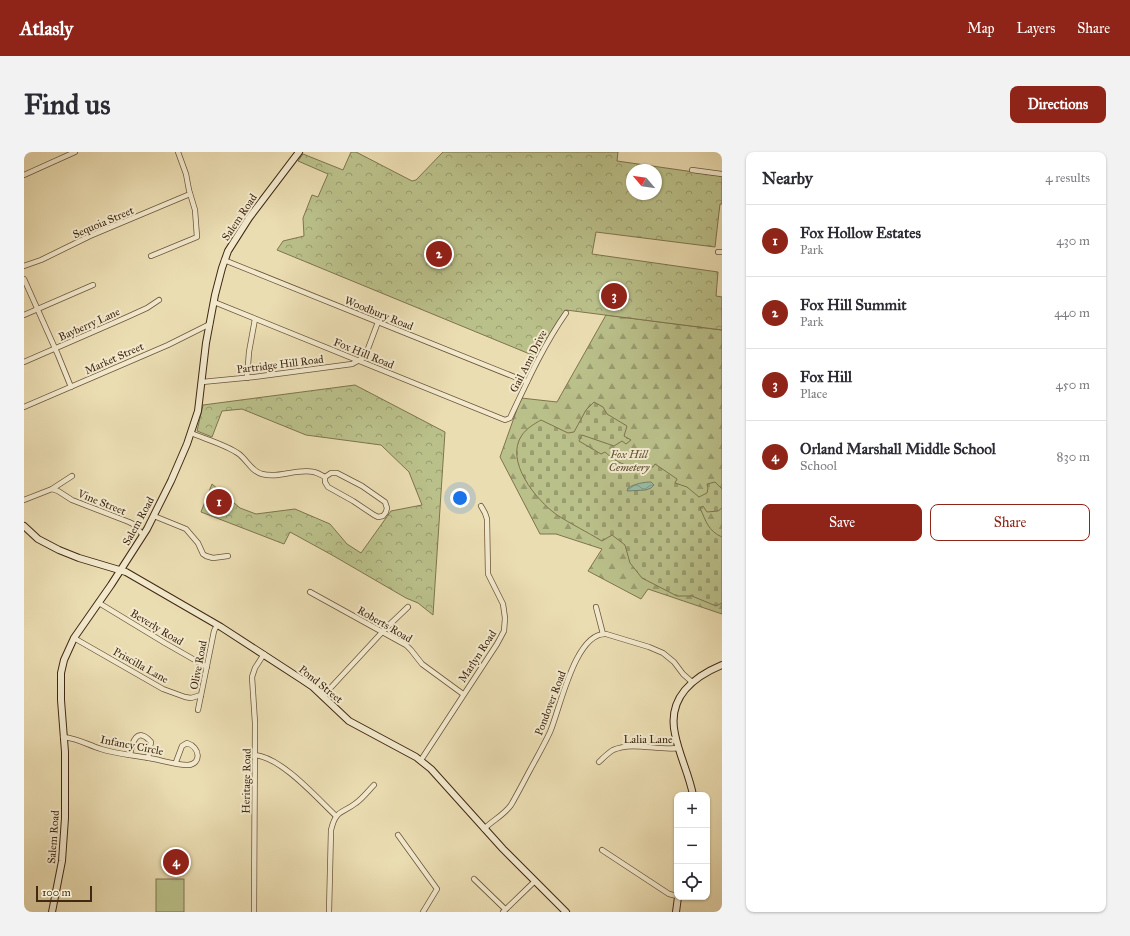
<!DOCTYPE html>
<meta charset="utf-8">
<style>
body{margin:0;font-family:"IM FELL Great Primer",serif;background:#f2f2f3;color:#2b2b33}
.controls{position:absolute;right:12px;bottom:12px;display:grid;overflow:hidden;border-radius:8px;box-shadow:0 1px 3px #0004}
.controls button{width:36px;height:36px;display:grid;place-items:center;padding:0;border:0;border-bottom:1px solid #e1e1e2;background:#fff;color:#2b2b33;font:20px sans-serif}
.compass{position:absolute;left:602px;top:12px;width:36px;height:36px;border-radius:50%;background:#fff;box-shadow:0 1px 3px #0004;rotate:299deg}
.scale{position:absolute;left:12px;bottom:10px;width:56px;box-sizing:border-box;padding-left:4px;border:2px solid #412813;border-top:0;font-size:11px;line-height:14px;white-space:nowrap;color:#412813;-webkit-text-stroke:3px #f2e9cd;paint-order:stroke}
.you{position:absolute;left:436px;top:346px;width:14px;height:14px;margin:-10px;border:3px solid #fff;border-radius:50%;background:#1a73e8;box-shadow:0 0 0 6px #1a73e833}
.badge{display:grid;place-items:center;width:26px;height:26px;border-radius:50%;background:#8f2418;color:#fff;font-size:13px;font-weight:700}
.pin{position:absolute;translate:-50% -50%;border:2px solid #fff;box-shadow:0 1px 4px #0006}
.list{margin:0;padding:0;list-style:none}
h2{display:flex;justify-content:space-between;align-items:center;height:52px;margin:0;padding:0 16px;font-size:17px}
h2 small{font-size:13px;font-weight:400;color:#7c7c81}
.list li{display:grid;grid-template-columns:26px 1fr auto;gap:12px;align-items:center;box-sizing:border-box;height:72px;padding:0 16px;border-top:1px solid #e1e1e2}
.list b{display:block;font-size:15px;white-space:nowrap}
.list p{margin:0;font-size:13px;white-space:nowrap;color:#7c7c81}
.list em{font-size:13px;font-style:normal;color:#7c7c81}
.actions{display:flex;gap:8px;padding:12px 16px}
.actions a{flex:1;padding:9px 0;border:1px solid #8f2418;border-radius:8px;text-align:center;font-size:14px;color:#8f2418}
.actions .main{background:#8f2418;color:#fff}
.icon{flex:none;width:22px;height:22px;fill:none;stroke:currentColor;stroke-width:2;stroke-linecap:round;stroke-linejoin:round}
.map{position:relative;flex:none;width:698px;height:760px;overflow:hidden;border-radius:8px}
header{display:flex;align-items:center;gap:24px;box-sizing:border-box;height:56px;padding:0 20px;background:#8f2418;color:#fff}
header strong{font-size:19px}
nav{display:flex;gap:22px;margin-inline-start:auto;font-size:14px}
.intro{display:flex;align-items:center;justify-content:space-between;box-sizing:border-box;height:96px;padding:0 24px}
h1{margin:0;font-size:28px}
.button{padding:10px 18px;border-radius:8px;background:#8f2418;color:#fff;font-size:14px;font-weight:700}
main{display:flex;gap:24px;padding:0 24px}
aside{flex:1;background:#fff;border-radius:8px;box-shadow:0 1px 3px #0004}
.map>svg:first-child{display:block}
</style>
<header>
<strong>Atlasly</strong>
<nav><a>Map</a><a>Layers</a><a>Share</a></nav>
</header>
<div class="intro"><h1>Find us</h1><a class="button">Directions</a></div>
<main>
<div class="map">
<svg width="698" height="760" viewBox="0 0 698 760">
<defs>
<pattern id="forest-firs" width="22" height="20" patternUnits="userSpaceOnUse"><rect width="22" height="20" fill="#bac08a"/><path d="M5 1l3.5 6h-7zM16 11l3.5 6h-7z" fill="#999c70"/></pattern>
<pattern id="cemetery-stones" width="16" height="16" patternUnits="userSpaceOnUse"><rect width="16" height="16" fill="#bac08a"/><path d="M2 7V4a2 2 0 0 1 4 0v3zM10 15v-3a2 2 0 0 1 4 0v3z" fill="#999c70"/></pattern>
<pattern id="park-crowns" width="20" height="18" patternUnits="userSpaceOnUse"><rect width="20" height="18" fill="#bac08a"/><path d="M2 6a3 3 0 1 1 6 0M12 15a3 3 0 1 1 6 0" fill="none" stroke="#999c70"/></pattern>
<pattern id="water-waves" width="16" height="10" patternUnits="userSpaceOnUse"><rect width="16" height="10" fill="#99bda8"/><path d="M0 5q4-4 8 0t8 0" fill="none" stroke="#7e9a88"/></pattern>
</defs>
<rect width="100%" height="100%" fill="#ebddb2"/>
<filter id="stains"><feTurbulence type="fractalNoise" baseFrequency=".005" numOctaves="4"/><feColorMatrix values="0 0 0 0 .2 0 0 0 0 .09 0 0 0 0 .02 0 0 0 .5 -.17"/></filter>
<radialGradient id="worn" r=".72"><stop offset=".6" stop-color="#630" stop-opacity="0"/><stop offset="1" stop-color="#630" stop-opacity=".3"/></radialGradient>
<rect fill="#bac08a" stroke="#7e744e" x="132" y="727" width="28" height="33"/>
<polygon fill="url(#forest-firs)" stroke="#7e744e" points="582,163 698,178 698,462 624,437 617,447 564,419 578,397 532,382 516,382 476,305 497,246 533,250"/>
<path fill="url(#cemetery-stones)" stroke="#7e744e" d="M570,250L579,255L583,262L603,274L600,284L607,288L602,292L598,289L590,294L558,283L555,289L577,302L581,300C595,313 610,318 629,315L631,312L653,327L651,331L663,335L675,345L683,341L684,336L683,332L691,330L698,337V356L694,359L683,360L679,354L676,356C682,369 684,379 698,385V451L692,454L668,444H653L618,426L606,411L601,393L588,383L578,389C563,380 547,372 533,363C512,348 480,309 498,283C503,276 510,272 517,268L544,281L550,280L562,258Z"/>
<g fill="url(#park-crowns)" stroke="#7e744e" fill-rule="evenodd">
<path d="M327,0H332L388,29L392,28L419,0H594L593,9L698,24V52H696L691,95L572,80L568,102L694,120L692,144L698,145V178L542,158L513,205L253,98L259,89L280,84L279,66L288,43L294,45L304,22L274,9L279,2L319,18ZM608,18H632V42H608Z"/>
<polygon points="331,233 421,280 409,463 394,451 382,446 308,403 266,380 260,392 177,360 188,332 216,356 232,362 271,357 306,372 323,392 337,401 367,359 398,353 385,320 357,293 282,283 218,257 198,259 188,285 173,279 179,253"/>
</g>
<path fill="url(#water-waves)" stroke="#76816c" d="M627,330L630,333L627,336L622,338L603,339L604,336C610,332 620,330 627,330Z"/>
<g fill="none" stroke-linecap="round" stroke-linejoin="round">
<defs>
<g id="street">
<polyline points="668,18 698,22"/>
<polyline points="0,23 51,0"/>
<polyline points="694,100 698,100"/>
<polyline points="127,104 173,85 171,58 165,38 162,22 154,0"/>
<polyline points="200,108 503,230"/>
<polyline points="0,114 17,108 66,84 166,42"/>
<polyline points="0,127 34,203 47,235"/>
<path d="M190,150L481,268L486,266C503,230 519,194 542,161"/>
<polyline points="0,163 69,133"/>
<polyline points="0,210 101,166 123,156 135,148"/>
<polyline points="223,226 225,200 231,167"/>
<polyline points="178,230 230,225 328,212 339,206 342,202 354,170"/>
<polyline points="0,255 144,193 186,172"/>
<path d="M167,281C181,287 203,293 215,302C223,308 227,319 238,322C255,327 272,316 290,320C294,321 297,323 301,325"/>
<polygon points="307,321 313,321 338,334 361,350 363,356 362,360 359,364 354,365 350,363 329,349 304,335 301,330 301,325"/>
<polyline points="28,337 34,339 48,348 105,370 109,372 119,383"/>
<polyline points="0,348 28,337 48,324"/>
<polyline points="130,364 162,377 174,391 179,402 182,404 189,406 204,404"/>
<polyline points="286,440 382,493 387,498 398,512 439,542"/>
<polyline points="75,451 141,491 183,515"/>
<polyline points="572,455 579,482"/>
<polyline points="50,486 139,537 161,545 167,546 177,543"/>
<polyline points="299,544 362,476 384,455"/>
<polyline points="174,558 190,479 193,473"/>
<path d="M39,585C53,586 64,593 77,597C92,602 109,603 125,606C137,608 151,613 164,613C178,612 176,595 163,591L158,594L152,610"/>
<path d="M106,603C108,590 113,574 127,590L124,606"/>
<path d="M231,603C258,606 292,645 312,664"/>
<polyline points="397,608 473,492 480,479 481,466 479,452 464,422 463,367 461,361 457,354"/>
<path d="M575,610C579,606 584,601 589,598C609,589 634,599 654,596"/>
<path d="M460,677C469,668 480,663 487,653C494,641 500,629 506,618C513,605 520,593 526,580C536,557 551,480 582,482L625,495L639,501L650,510L659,522L668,530"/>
<polyline points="374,683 413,737 399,760"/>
<polyline points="578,698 645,742 653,744"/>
<polyline points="450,727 481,757"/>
<polyline points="230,760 231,571 228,525 231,516 240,502"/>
<path d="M305,760L307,678C312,657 318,662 332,651C339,646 344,639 350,633"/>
<polyline points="479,760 511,729"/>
</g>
<g id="secondary">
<polyline points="0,374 14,387 35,398 55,406 102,420 197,475 277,527 289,535 325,569 392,605 407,617 479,697 542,760"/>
<path d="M669,643C665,622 655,603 651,582C643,546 669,525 698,513"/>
<polyline points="28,760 38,709 41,666 41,600 37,548 37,521 40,508 50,486 87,433 123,377 147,329 163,292 174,259 182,191 191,143 198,116 204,99 225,66 275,0"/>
<polyline points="652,760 654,745"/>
</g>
</defs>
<use href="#street" stroke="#6c553b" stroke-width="6"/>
<use href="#secondary" stroke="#412813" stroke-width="8"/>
<use href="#street" stroke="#f2e9cd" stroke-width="4.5"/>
<use href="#secondary" stroke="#f2e9cd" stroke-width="6"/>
</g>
<g text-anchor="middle" stroke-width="4" stroke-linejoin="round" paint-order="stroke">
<g font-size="11" fill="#412813" stroke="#f2e9cd">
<text transform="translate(215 65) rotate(-56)" y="4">Salem Road</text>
<text transform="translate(79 70) rotate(-23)" y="4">Sequoia Street</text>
<text transform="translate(355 161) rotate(22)" y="4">Woodbury Road</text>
<text transform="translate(65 172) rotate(-24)" y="4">Bayberry Lane</text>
<text transform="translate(340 201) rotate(22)" y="4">Fox Hill Road</text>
<text transform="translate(90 206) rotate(-24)" y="4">Market Street</text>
<text transform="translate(504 209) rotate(-63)" y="4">Gail Ann Drive</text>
<text transform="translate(256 212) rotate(-7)" y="4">Partridge Hill Road</text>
<text transform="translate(78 350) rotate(22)" y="4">Vine Street</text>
<text transform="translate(114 369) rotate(-61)" y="4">Salem Road</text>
<text transform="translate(361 472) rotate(30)" y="4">Roberts Road</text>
<text transform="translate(133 475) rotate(31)" y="4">Beverly Road</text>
<text transform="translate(453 504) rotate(-57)" y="4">Marlyn Road</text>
<text transform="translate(117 513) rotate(29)" y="4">Priscilla Lane</text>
<text transform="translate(174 513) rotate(-79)" y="4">Olive Road</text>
<text transform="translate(297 532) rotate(39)" y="4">Pond Street</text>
<text transform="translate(526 551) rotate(-69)" y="4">Pondover Road</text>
<text x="624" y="591">Lalia Lane</text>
<text transform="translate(108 593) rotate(11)" y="4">Infancy Circle</text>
<text transform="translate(222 629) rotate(-89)" y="4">Heritage Road</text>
<text transform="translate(29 685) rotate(-86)" y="4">Salem Road</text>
</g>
<g font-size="11" font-style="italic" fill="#5f4e31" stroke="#f2e9cd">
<text x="605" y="306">Fox Hill<tspan x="605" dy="13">Cemetery</tspan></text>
</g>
</g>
<rect width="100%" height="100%" filter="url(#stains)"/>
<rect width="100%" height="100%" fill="url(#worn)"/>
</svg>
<div class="controls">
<button>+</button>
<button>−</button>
<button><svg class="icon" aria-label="locate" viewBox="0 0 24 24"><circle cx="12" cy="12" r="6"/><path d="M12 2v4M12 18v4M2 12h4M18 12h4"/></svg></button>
</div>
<svg class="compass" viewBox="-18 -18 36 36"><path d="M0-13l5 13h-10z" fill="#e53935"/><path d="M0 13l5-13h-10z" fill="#7c7c81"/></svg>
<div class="scale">100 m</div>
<div class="you"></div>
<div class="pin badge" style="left:195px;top:350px">1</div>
<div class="pin badge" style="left:415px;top:102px">2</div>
<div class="pin badge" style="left:590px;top:144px">3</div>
<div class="pin badge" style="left:152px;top:710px">4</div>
</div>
<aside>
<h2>Nearby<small>4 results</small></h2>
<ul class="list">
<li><span class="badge">1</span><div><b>Fox Hollow Estates</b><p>Park</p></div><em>430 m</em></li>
<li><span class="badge">2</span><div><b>Fox Hill Summit</b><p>Park</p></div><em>440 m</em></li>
<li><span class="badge">3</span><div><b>Fox Hill</b><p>Place</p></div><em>450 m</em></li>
<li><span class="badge">4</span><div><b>Orland Marshall Middle School</b><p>School</p></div><em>830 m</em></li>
</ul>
<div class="actions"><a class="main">Save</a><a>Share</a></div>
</aside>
</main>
